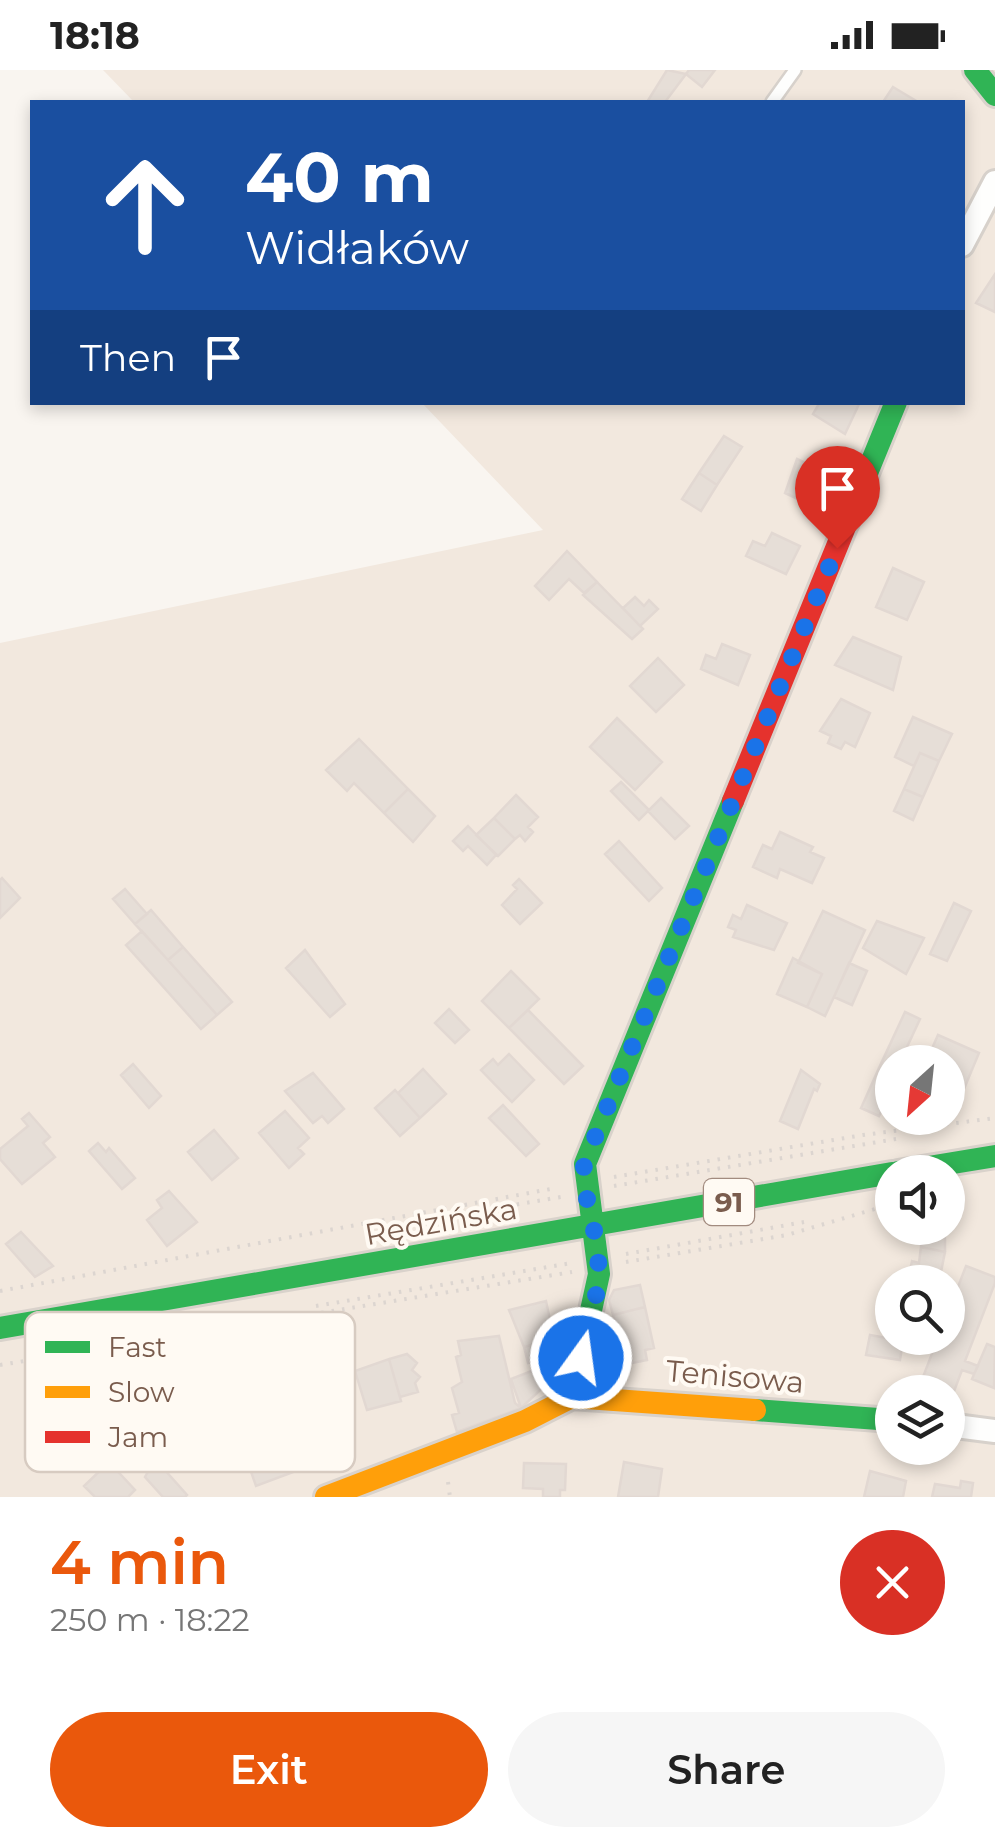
<!DOCTYPE html>
<html lang="en">
<head>
<meta charset="utf-8">
<style>
	:root { --surface:#fff; --page:#f6f6f6; --text:#222; --muted:#767676; --accent:#ea580c }
	body { margin:0; font-family:Montserrat,sans-serif; background:var(--page); color:var(--text); height:100vh; display:flex; flex-direction:column; font-size:38px; white-space:nowrap }
	* { box-sizing:border-box; margin:0 }
	p { font-size:32px; color:var(--muted) }
	.icon { flex:none; width:55px; height:55px; fill:none; stroke:currentColor; stroke-width:2; stroke-linecap:round; stroke-linejoin:round }
	.map { position:relative; height:1427px; overflow:hidden }
	.drawer { display:flex; flex-direction:column; background:var(--surface); flex:1 }
	.drawer>* { flex:none }
	.hud { position:absolute; left:30px; top:30px; width:935px; height:305px; border-radius:0px; box-shadow:0 5px 15px #0003; background:#1a4fa0; color:#fff; overflow:hidden }
	.needle { width:65px; rotate:207deg }
	.fabs { position:absolute; left:875px; top:975px; display:grid; gap:20px }
	.fabs a { display:grid; place-items:center; width:90px; height:90px; border-radius:50%; background:var(--surface); box-shadow:0 5px 15px #0003; font-size:50px }
	.pin { position:absolute; display:grid; place-items:center; width:85px; height:85px; color:#fff; margin:-102px -42px; border-radius:50% 50% 50% 0; rotate:-45deg; box-shadow:0 0 10px #0007 }
	.pin .icon { rotate:45deg }
	.me { position:absolute; width:110px; margin:-55px; rotate:14deg; stroke-linejoin:round; filter:drop-shadow(0 0 8px #0008) }
	.turn { display:flex; align-items:center; gap:35px; height:210px; padding:0 50px; font-size:45px }
	.turn .icon { width:130px; height:130px; stroke-width:2.5 }
	.turn b { display:block; font-size:70px; line-height:85px }
	.then { display:flex; align-items:center; height:95px; padding:0 50px; background:#0003; gap:20px; font-size:38px }
	.round { display:grid; place-items:center; flex:none; width:105px; height:105px; border-radius:52px; background:var(--page) }
	.summary { display:flex; align-items:center; justify-content:space-between; height:170px; padding:0 50px }
	h1 { font-size:60px; font-weight:600; line-height:75px; color:var(--accent) }
	.action { display:flex; gap:20px; margin-top:auto; padding:20px 50px }
	.action a { flex:1; height:115px; border-radius:60px; background:var(--accent); color:#fff; font-size:40px; font-weight:600; line-height:115px; text-align:center }
	.action a+a { background:var(--page); color:var(--text) }
	.status { display:flex; justify-content:space-between; align-items:center; height:70px; padding:0 50px; background:var(--surface); direction:ltr }
	.status svg { height:28px; fill:currentColor }
	.map>svg:first-child { display:block }
	.residential { fill:#f2e8de; fill-rule:evenodd }
	.building { fill:#e6ded7; stroke:#e2d8d2; stroke-width:2.5 }
	.lines { fill:none; stroke-linecap:round; stroke-linejoin:round }
	.lane-casing { stroke:#d7d1cb; stroke-width:16 }
	.street-casing { stroke:#d7d1cb; stroke-width:28 }
	.fast-casing { stroke:#d9d2cb; stroke-width:28 }
	.slow-casing { stroke:#d9d2cb; stroke-width:28 }
	.jam-casing { stroke:#d9d2cb; stroke-width:28 }
	.path { stroke:#dcd5d0; stroke-width:4; stroke-dasharray:2.5 8; stroke-linecap:butt }
	.lane { stroke:#fefefd; stroke-width:11 }
	.street { stroke:#fefefd; stroke-width:22 }
	.fast { stroke:#30b455; stroke-width:22 }
	.slow { stroke:#ff9f0a; stroke-width:22 }
	.jam { stroke:#e5322d; stroke-width:22 }
	.route { stroke:#1a73e8; stroke-width:18; stroke-dasharray:0 32.4 }
	.labels { text-anchor:middle; stroke-width:8; stroke-linejoin:round; paint-order:stroke }
	.shield { fill:#fffaf3; stroke:#a28b7f; stroke-width:2.5 }
	.shield-label { font-size:28px; font-weight:bold; fill:#7a5c4d }
	.street-label { font-size:30px; fill:#7a5c4d; stroke:#fffaf3 }
	.key { fill:#fffaf3; stroke:#d7cbc1; stroke-width:2.5 }
	.key-label { font-size:28px; fill:#7a5c4d }
</style>
</head>
<body>
<div class="status"><b>18:18</b><svg viewBox="0 0 49 12"><path d="M0 12V9h3v3zM5 12V6h3v6zM10 12V3h3v9zM15 12V0h3v12zM26 1h20v11H26zM47 4h2v5h-2z"/></svg></div>
<div class="map">
<svg width="995" height="1427" viewBox="0 0 995 1427">
	<rect width="100%" height="100%" fill="#f9f5f0"/>
	<path class="residential" d="M103,0H995V1427H0V573L543,460L422,333L962,332V32H134ZM892,992H948V1048H892ZM892,1102H948V1158H892ZM892,1212H948V1268H892ZM892,1322H948V1378H892Z"/>
	<path class="building" d="M667,0L686,4L665,32H647Z
		M689,0H715L702,17L686,4Z
		M893,17L918,32H883Z
		M995,204V242L976,233Z
		M820,332H860L845,364L813,344Z
		M724,366L742,377L717,415L699,403Z
		M797,389L828,404L813,436L785,423Z
		M699,403L717,415L701,441L682,429Z
		M772,463L800,476L786,504L746,486L753,471L765,476Z
		M567,481L597,512L584,523L569,509L549,530L535,516Z
		M893,498L924,512L907,550L876,537Z
		M597,512L643,559L632,569L583,525Z
		M635,527L644,536L649,530L658,539L640,556L623,538Z
		M853,567L901,587L893,620L835,595Z
		M722,574L750,585L738,615L701,599L706,585L716,589Z
		M658,588L684,615L656,642L630,616Z
		M841,629L870,643L855,677L845,672L841,679L828,673L831,666L820,661Z
		M913,647L952,664L939,691L920,683L914,696L895,687Z
		M617,648L662,692L635,720L590,677Z
		M359,669L408,719L384,743L354,713L347,721L326,700Z
		M920,683L939,691L923,727L904,719Z
		M621,712L649,740L639,750L611,721Z
		M408,719L435,746L413,772L384,743Z
		M904,719L923,727L913,750L894,741Z
		M516,725L538,747L528,757L533,762L525,771L520,765L515,769L494,748Z
		M661,728L689,756L675,769L648,741Z
		M494,748L515,769L498,786L476,765Z
		M468,756L496,785L487,795L468,776L463,781L453,771Z
		M780,762L813,777L810,782L824,788L812,813L780,799L777,808L753,797L763,775L772,779Z
		M619,771L662,818L649,831L605,784Z
		M2,808L20,828L0,848V810Z
		M519,809L542,833L520,854L502,835L517,819L513,815Z
		M125,819L147,844L135,854L113,829Z
		M954,833L971,841L947,891L930,884Z
		M747,835L787,853L774,880L733,867L736,860L728,857L733,845L741,849Z
		M151,840L183,877L168,890L135,854Z
		M823,841L865,860L825,946L807,937L822,904L798,893Z
		M877,851L924,868L906,904L863,878Z
		M142,861L217,945L201,959L126,875Z
		M183,877L232,932L217,945L168,890Z
		M305,880L345,934L330,947L286,898Z
		M793,888L822,904L807,937L777,924Z
		M849,893L867,901L852,935L834,927Z
		M511,901L539,929L509,958L482,931Z
		M449,939L469,960L455,973L435,953Z
		M528,940L583,996L564,1014L509,958Z
		M905,942L920,949L900,992H892V1004L879,998Z
		M938,965L979,983L959,1031L948,1033V992H926Z
		M509,984L534,1010L512,1032L481,1000L493,989L498,995Z
		M133,994L161,1026L149,1038L121,1005Z
		M879,998L892,1004V1044L882,1040L879,1046L861,1038Z
		M423,999L446,1024L420,1048L398,1023Z
		M801,1000L820,1014L817,1021L814,1019L798,1059L780,1051Z
		M313,1003L344,1039L328,1053L322,1046L313,1053L285,1021Z
		M395,1020L420,1048L400,1066L375,1038Z
		M503,1035L539,1074L526,1086L489,1048Z
		M285,1041L309,1068L298,1078L304,1084L289,1098L259,1063Z
		M29,1043L50,1067L43,1073L55,1087L22,1114L0,1089V1079L28,1056L22,1049Z
		M214,1060L238,1088L212,1110L188,1082Z
		M98,1073L106,1082L109,1078L135,1108L122,1119L89,1081Z
		M169,1121L197,1152L167,1176L147,1150L162,1138L157,1130Z
		M921,1158H945V1182L921,1177Z
		M21,1162L53,1196L35,1207L6,1174Z
		M921,1177L945,1182L939,1212H915L917,1202L910,1200L912,1191L919,1193Z
		M966,1196L995,1207V1213L965,1291L978,1296L974,1304L962,1300L950,1332L948,1322L918,1320L938,1268H948V1243Z
		M640,1215L645,1237L613,1245L609,1230L614,1220Z
		M546,1231L554,1269L524,1277L509,1240Z
		M645,1237L654,1278L645,1280L647,1290L627,1294L613,1245Z
		M570,1265L552,1309L521,1338L511,1309L542,1297L539,1290L528,1293L524,1277Z
		M870,1265L903,1271L900,1290L866,1285Z
		M499,1266L515,1333L521,1338L457,1362L452,1345L459,1343L452,1318L462,1312L456,1287L461,1285L458,1271Z
		M987,1274L995,1277L994,1318L972,1309Z
		M407,1284L417,1293L412,1300L420,1307L415,1313L418,1322L400,1327L389,1289Z
		M389,1289L401,1331L367,1340L355,1301Z
		M296,1375L304,1398L256,1416L248,1393Z
		M155,1389L187,1425L185,1427H163L145,1407Z
		M109,1392L135,1420L128,1427H95L84,1416Z
		M624,1392L662,1399L658,1427H618Z
		M524,1393L566,1394L565,1420H560V1427H543V1419L523,1418Z
		M870,1401L906,1411L903,1427H864Z
		M961,1411L973,1413L971,1427H932L935,1414L960,1418Z"/>
	<g class="lines">
		<defs>
			<path id="lane" d="M772,32L795,0"/>
			<path id="street" d="M962,175L995,112
				M948,1355L995,1361"/>
			<path id="fast" d="M975,0L995,25
				M847,452L896,332
				M898,1102L995,1086
				M0,1258L892,1103
				M572,1327L599,1204L585,1094L733,731
				M755,1340L892,1350"/>
			<path id="slow" d="M326,1427L525,1351L572,1327L755,1340"/>
			<path id="jam" d="M733,731L847,452"/>
		</defs>
		<use href="#lane" class="lane-casing"/>
		<use href="#street" class="street-casing"/>
		<use href="#fast" class="fast-casing"/>
		<use href="#slow" class="slow-casing"/>
		<use href="#jam" class="jam-casing"/>
		<path class="path" d="M614,1107L863,1065L995,1048
			M614,1116L896,1069
			M496,1138L561,1127
			M626,1184L804,1152
			M626,1192L787,1165L875,1139
			M0,1221L556,1118
			M316,1236L572,1193
			M0,1295L572,1202
			M448,1412L450,1427"/>
		<use href="#lane" class="lane"/>
		<use href="#street" class="street"/>
		<use href="#fast" class="fast"/>
		<use href="#slow" class="slow"/>
		<use href="#jam" class="jam"/>
	</g>
	<g class="lines">
		<path class="route" d="M581,1288C589,1255 601,1221 598,1187C596,1155 582,1126 584,1094L837,478"/>
	</g>
	<g class="labels">
		<rect class="shield" x="704" y="1109" width="50" height="46" rx="8"/>
		<g class="shield-label">
			<text x="729" y="1142">91</text>
		</g>
		<g class="street-label">
			<text transform="translate(441 1152) rotate(-10)" y="10">Rędzińska</text>
			<text transform="translate(735 1307) rotate(5)" y="10">Tenisowa</text>
		</g>
	</g>
	<rect x="25" y="1242" width="330" height="160" rx="15" class="key"/>
	<rect x="45" y="1271" width="45" height="12" fill="#30b455"/>
	<rect x="45" y="1316" width="45" height="12" fill="#ff9f0a"/>
	<rect x="45" y="1361" width="45" height="12" fill="#e5322d"/>
	<g class="key-label">
		<text x="108" y="1287">Fast</text>
		<text x="108" y="1332">Slow</text>
		<text x="108" y="1377">Jam</text>
	</g>
</svg>
<div class="fabs">
<a><svg class="needle" viewBox="-14 -14 28 28"><path d="M0-13l5 13h-10z" fill="#e53935"/><path d="M0 13l5-13h-10z" fill="#767676"/></svg></a>
<a><svg class="icon" aria-label="sound" viewBox="0 0 24 24"><path d="M4 9h4l5-4v14l-5-4H4zM17 9q2 3 0 6"/></svg></a>
<a><svg class="icon" aria-label="search" viewBox="0 0 24 24"><circle cx="10" cy="10" r="6"/><path d="M15 15l6 6"/></svg></a>
<a><svg class="icon" aria-label="layers" viewBox="0 0 24 24"><path d="M12 4l9 5-9 5-9-5zM3 14l9 5 9-5"/></svg></a>
</div>
<div class="pin" style="left:837px;top:478px;background:#d93025"><svg class="icon" aria-label="arrive" viewBox="0 0 24 24"><path d="M6 21V4h12l-3 4 3 4H6"/></svg></div>
<svg class="me" style="left:581px;top:1288px" viewBox="-20 -20 40 40"><circle r="17" fill="#1a73e8" stroke="#fff" stroke-width="3"/><path d="M0-11L8 9 0 5-8 9z" fill="#fff"/></svg>
<div class="hud">
<div class="turn"><svg class="icon" aria-label="ahead" viewBox="0 0 24 24"><path d="M12 20V5M6 11l6-6 6 6"/></svg><div><b>40 m</b>Widłaków</div></div>
<div class="then">Then<svg class="icon" aria-label="arrive" viewBox="0 0 24 24"><path d="M6 21V4h12l-3 4 3 4H6"/></svg></div>
</div>
</div>
<section class="drawer">
<div class="summary"><div><h1>4 min</h1><p>250 m · 18:22</p></div><a class="round" style="background:#d93025;color:#fff"><svg class="icon" aria-label="close" viewBox="0 0 24 24"><path d="M6 6l12 12M18 6L6 18"/></svg></a></div>
<div class="action"><a>Exit</a><a>Share</a></div>
</section>
</body>
</html>
